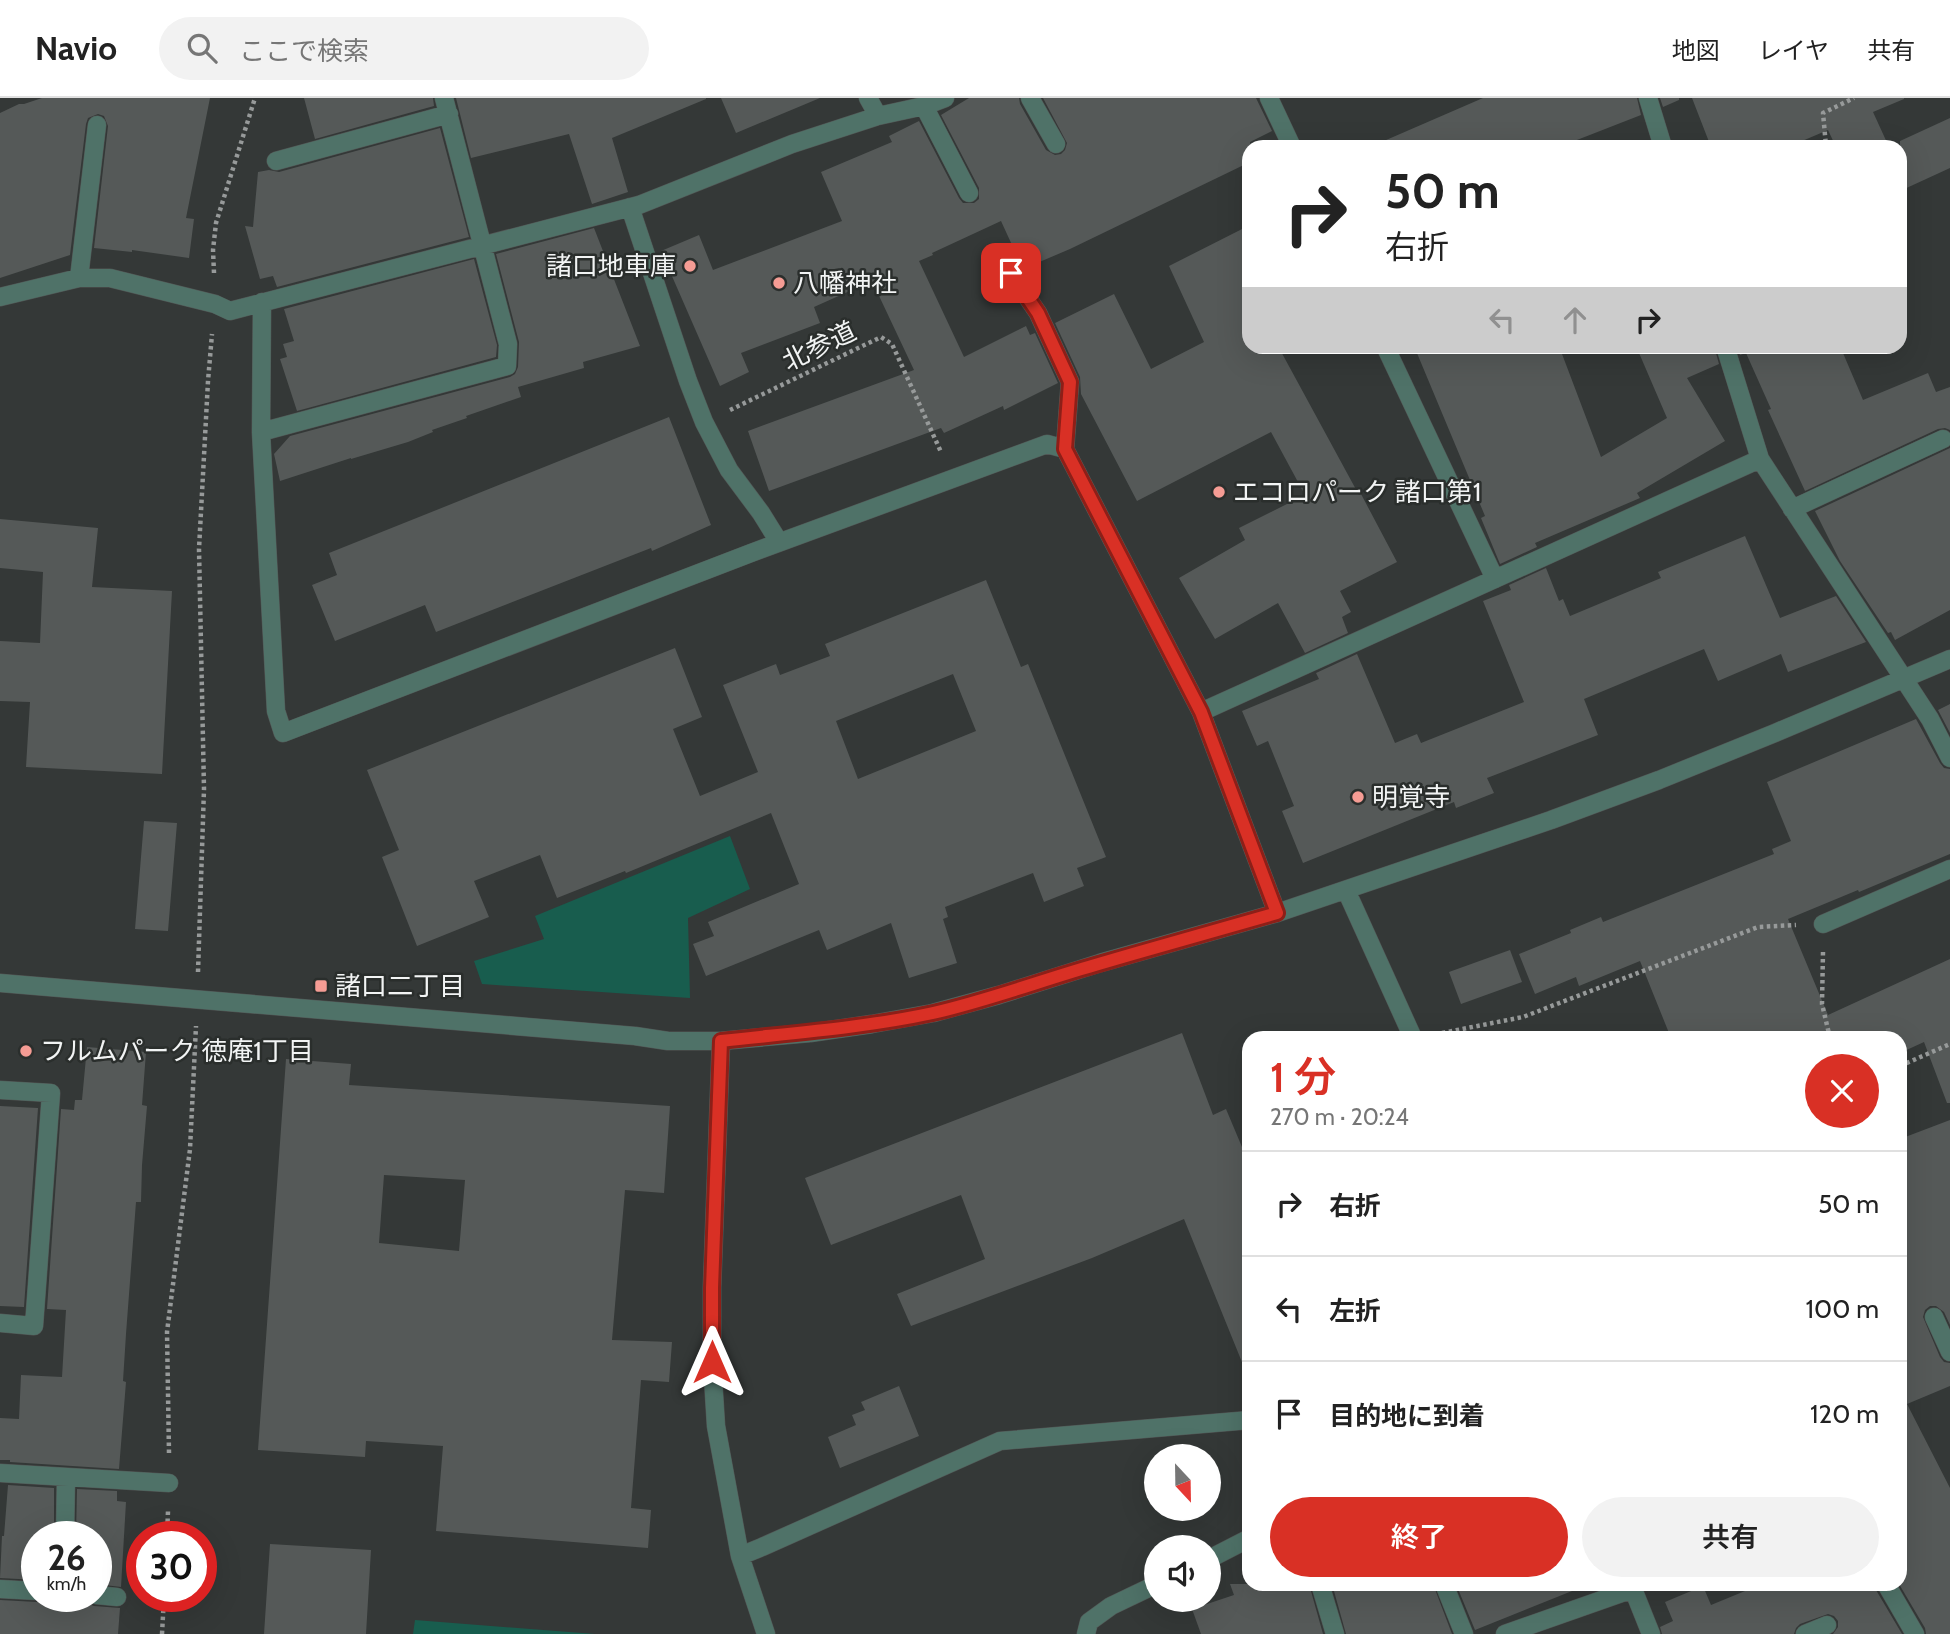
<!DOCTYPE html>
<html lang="ja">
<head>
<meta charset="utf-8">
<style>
	:root { --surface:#fff; --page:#f2f2f2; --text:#222; --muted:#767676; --line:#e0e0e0; --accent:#d93025 }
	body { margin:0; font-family:Cabin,"Noto Sans JP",sans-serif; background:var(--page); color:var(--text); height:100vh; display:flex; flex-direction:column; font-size:26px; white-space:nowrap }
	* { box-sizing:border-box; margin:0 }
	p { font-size:23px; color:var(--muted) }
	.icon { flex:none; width:38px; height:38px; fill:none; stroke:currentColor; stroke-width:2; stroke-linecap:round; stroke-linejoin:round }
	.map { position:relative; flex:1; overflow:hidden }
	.drawer { position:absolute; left:1242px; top:933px; width:665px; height:560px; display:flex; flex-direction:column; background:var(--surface); border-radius:21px; box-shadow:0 7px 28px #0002 }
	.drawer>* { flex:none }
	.hud { position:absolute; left:1242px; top:42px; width:665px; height:214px; border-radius:21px; box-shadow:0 7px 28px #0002; background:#fff; color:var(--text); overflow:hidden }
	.needle { width:46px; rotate:158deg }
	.tools { position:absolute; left:1144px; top:1346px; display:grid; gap:14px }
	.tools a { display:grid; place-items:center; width:77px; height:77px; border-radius:50%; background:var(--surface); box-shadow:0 7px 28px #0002; font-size:35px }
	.speed { position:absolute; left:21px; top:1423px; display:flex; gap:14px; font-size:35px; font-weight:700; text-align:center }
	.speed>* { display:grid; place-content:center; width:91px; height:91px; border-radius:50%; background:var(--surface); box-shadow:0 7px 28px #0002; line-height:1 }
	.speed small { font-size:18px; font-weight:400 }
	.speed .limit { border:10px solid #d22; background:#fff; color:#111 }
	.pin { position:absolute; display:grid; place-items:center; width:60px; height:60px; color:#fff; margin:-30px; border-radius:14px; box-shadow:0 4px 10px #0006 }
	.me { position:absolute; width:77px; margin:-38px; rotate:0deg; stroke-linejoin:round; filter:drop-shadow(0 0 5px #0008) }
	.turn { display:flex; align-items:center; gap:24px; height:147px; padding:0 28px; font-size:32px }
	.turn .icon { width:91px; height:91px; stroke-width:2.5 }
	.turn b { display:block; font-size:49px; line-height:60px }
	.lanes { display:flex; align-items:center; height:66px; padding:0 28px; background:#0003; justify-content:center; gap:35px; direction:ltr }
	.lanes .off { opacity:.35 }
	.round { display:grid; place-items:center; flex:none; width:74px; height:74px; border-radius:37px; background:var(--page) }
	.headline { display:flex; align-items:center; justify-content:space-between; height:119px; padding:0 28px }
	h1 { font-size:42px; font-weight:600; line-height:52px; color:var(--accent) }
	.cta { display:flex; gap:14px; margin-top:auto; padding:14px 28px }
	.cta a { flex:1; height:80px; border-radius:42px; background:var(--accent); color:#fff; font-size:28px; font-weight:600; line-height:80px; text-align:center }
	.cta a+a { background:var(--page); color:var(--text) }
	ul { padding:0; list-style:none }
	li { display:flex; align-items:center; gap:21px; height:105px; padding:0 28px; border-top:2px solid var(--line) }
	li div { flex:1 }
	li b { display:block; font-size:26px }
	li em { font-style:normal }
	header { display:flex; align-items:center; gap:42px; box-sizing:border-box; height:98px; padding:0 35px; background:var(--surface); border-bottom:2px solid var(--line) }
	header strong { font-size:33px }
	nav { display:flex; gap:38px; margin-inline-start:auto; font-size:24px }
	.search { width:490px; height:63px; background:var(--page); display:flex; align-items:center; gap:18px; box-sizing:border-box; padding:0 24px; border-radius:38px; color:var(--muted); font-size:26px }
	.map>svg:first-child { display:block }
	.green { fill:#185d4e }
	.building { fill:#555958; fill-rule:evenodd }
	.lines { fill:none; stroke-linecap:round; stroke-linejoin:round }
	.minor-casing { stroke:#525655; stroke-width:19 }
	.path { stroke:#979a9a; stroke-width:4.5; stroke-dasharray:3.5 3.5; stroke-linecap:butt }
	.minor { stroke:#4f7268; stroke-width:18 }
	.route-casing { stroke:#8d1f18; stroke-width:18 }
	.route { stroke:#d93025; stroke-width:12 }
	.poi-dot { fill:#f59c94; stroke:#2a2e2c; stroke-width:2.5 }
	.labels { text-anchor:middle; stroke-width:5; stroke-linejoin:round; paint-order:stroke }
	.poi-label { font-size:26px; fill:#f2f4f4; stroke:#2a2e2c; text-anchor:start }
	.street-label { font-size:26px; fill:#f2f4f4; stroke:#2a2e2c }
</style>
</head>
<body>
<header>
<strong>Navio</strong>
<div class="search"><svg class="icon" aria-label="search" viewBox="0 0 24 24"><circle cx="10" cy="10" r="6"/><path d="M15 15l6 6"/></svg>ここで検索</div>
<nav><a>地図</a><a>レイヤ</a><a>共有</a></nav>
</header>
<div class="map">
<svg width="1950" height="1536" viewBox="0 0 1950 1536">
	<rect width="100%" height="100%" fill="#343837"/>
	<path class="green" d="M730,738L750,791L688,820L690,900L482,886L474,863L544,841L535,818Z
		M415,1522L595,1536H413Z"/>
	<path class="building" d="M42,0H210L186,120L194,121L189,160L132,152V154L94,150L108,28L104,18L98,16L88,20L86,26L70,157L0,180V15L19,6H24Z
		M304,0H433L434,8L315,41Z
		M456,0H706V1L612,40L628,94L592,106L569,36L471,60Z
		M721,0H820L736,35Z
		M969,0H1019L1020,6L1046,52L1055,57L1061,56L1065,52L1067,45L1043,0H1256L1272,33L1250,44V64L1070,151L1023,171L1001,123L932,155L933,157L919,163L964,259L1026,228L1030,237L1035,235L1058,285L1004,312L1003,308L944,335L941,330L769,393L748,333L914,272L872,183L814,209L820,225L741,255L749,274L720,288L661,153L699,137L713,172L842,123L821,74L892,44L889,38L919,23L959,100L963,105H974L979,101V90L941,17Z
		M1483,0H1637L1641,17L1559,49H1370Z
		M1660,0H1679V2L1663,9Z
		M1692,0H1904V1L1873,14L1889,49H1836L1828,32L1788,49H1711Z
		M1950,20V70L1900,93V43Z
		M440,30L469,139L277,189L273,178L260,181L245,128L253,129L258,74L269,72L279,74Z
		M1250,127V248H1278L1359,397L1361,396L1397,464L1340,493L1351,514L1342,519L1348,535L1305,555L1278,505L1215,541L1179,480L1245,442L1239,430L1305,397L1271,334L1137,403L1081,296L1080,279L1055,225L1114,196L1151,271L1204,244L1169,168Z
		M594,130L640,248L583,264L584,270L518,289L521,299L466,318L467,320L432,332L433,334L408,344L351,361V360L280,383L274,356L290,338L510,279L515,276L518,269L519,244L496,156Z
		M474,161L497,247L496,259L297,313L280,261L287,259L283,246L294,243L284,211Z
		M1414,248H1559L1601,359L1667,320L1636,248H1714L1719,266L1687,280L1725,343L1637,395L1640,400L1535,445L1537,449L1500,466L1481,420L1485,418Z
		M1737,248H1840L1863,302L1928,275L1936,294L1950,289V332L1945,330L1938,331L1805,393L1768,312L1771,311L1746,255L1740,257Z
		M669,319L711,427L652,453L651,450L436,534L425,507L335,543L312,487L337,477L329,455Z
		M1950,350V512L1895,542L1891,534L1888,535L1840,463L1815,413Z
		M0,421L98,430L92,489L172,493L162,676L26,669L30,604L0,603V543L40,545L43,474L0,470Z
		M1745,438L1780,520L1836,498L1866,544L1788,574L1781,556L1718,583L1704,551L1584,601L1598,637L1487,680L1494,695L1456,710L1454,704L1303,765L1282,713L1294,708L1268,643L1257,648L1242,613L1319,581L1316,575L1357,556L1395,645L1417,636L1421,645L1524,604L1483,503L1511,492L1509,487L1546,470L1559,503L1563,501L1570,518L1661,480L1658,474Z
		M986,482L1021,569L1028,566L1106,759L1077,770L1084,788L1044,804L1033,775L945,809L948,819L943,821L957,865L909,880L891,825L827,852L819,832L706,878L693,846L714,838L708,824L799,786L771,715L626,775L625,773L557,800L540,757L474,783L489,819L417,848L382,759L399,752L367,672L675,550L702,619L673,631L700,698L758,674L723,587L776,566L780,577L830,558L825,546ZM953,576L976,633L858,681L836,623Z
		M1950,606V635L1938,612Z
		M1916,621L1940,665L1944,670L1950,671V756L1859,794L1858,792L1788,821L1828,917L1950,861V1005H1947L1924,944L1900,955V940H1671L1640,863L1579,888L1576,879L1535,896L1519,856L1571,835L1570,832L1601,819L1603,824L1774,756L1772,751L1791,743L1767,684Z
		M144,723L177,725L168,833L135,831Z
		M1510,852L1522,884L1461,906L1449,874Z
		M1182,935L1213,1017L1226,1011L1250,1068V1279H1248L1184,1121L1092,1160L911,1228L897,1196L985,1161L961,1097L831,1147L805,1080Z
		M87,949L146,954L142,1007L147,1008L142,1067L141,1104H136L126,1236L123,1283L126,1284L119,1371L10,1364V1362H0V1320L19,1321L21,1277L62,1279L66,1212L47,1211L61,1011L74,1012L75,1002H82Z
		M286,961L351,966L349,987L670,1008L664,1095L625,1092L612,1242L672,1244L669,1284L641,1282L631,1410L651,1412L648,1450L436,1433L443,1348L366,1343L365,1359L258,1352ZM384,1077L465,1082L459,1153L379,1145Z
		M0,1008L38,1010L24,1209L0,1208Z
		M1950,1022V1227L1944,1214L1936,1208H1930L1925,1212L1923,1219L1940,1259L1944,1264L1950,1265V1288L1907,1306L1950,1390V1536H1926L1925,1530L1899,1486H1900V1041Z
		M899,1288L919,1338L840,1370L828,1339L856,1327L852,1317L865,1312L861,1304Z
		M8,1387L54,1390V1438H37V1482L0,1480L2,1438H4Z
		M77,1391L117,1393V1403L126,1404L121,1489L96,1486V1438H76Z
		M270,1446L371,1452L366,1536H264Z
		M1230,1486H1309L1323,1536H1201L1192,1511L1234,1497Z
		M1332,1486H1433L1452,1536H1346Z
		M1456,1486H1586L1587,1487L1475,1532Z
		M1762,1486H1875L1876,1492L1902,1536H1833L1838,1529V1523L1834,1518L1828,1516L1800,1526L1796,1530L1794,1536H1662L1660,1529L1673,1523L1665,1504L1703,1488L1711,1507Z
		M47,1498H85L89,1506L94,1508L120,1510L118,1536H0V1502L37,1504L43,1503Z"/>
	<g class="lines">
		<defs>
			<path id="minor" d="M868,0L878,18
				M1030,0L1056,46
				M1269,0L1292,49
				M1648,0L1663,49
				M924,8L969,95
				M276,63L449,16
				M630,109L688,283L704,324L729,372L761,415L779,444
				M997,155L1038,215L1070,284L1065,351
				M79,180L97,27
				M0,199L79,180H110L215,206L230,213L639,107L792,46L878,18L924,8L945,0
				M262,204L261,334L276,613L283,635L751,455L1047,346L1065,351L1201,614L1277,815
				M1385,248L1495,481
				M1725,248L1760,361L1930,621L1950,660
				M261,334L507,268L508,246L444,0
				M1792,411L1943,341
				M1201,614L1760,361
				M1346,792L1413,940
				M1823,826L1950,771
				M0,885L635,938L668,943H721L810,935L872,926L933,915L999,897L1100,865L1277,815L1551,722L1659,682L1775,635L1950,561
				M721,943L712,1190V1264L716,1328L740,1458L766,1536
				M0,992L51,995L34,1228L0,1225
				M1934,1219L1950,1254
				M0,1375L169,1385
				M65,1438L66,1379
				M740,1458L762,1449L1000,1343L1250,1322
				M1209,1461L1250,1440
				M1320,1486L1335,1536
				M1444,1486L1464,1536
				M1886,1486L1915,1536
				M0,1491L37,1493
				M96,1497L117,1499
				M1086,1536L1089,1524L1111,1508L1157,1486
				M1505,1536L1633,1491L1651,1536
				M1805,1536L1827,1527"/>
		</defs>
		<use href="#minor" class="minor-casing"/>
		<path class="path" d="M1823,49L1826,48L1823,15L1854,0
			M214,175L213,152L216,125L255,0
			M730,312L881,239L892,246L941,354
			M1823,854L1822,906L1830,940
			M198,874L204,691L199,451L208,283L212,236
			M1442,935L1523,919L1758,829L1796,827
			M1900,968L1950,946
			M169,1355L167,1234L190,1051L196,928
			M167,1438L168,1413
			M146,1500L164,1501
			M162,1536L164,1499"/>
		<use href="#minor" class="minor"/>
	</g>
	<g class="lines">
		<defs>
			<path id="route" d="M712,1264V1190L721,943C792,935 863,930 933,915C990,902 1045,881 1102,865C1160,848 1218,832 1277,815L1201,614L1065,351L1070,284L1038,215L1011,175"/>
		</defs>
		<use href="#route" class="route-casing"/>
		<use href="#route" class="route"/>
	</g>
	<g class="poi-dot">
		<circle cx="690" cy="168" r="7"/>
		<circle cx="779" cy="185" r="7"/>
		<circle cx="1219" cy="394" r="7"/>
		<circle cx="1358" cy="699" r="7"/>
		<rect x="314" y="881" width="14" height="14" rx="3.5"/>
		<circle cx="26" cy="953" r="7"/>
	</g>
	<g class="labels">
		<g class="poi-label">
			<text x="676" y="177" text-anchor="end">諸口地車庫</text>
			<text x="793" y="194">八幡神社</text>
			<text x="1233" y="403">エコロパーク 諸口第1</text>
			<text x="1372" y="708">明覚寺</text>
			<text x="335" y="897">諸口二丁目</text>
			<text x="40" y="962">フルムパーク 徳庵1丁目</text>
		</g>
		<g class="street-label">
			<text transform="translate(819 248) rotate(-26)" y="9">北参道</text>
		</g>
	</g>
</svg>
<div class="tools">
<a><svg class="needle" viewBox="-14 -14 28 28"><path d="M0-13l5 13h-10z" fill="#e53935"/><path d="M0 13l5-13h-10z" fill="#767676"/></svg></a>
<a><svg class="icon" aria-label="sound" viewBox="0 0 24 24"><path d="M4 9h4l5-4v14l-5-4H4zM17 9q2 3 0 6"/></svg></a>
</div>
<div class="speed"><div>26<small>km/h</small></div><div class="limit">30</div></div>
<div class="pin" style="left:1011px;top:175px;background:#d93025"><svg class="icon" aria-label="arrive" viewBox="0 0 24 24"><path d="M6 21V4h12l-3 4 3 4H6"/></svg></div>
<svg class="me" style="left:712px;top:1264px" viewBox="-20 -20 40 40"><path d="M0-17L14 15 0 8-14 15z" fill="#d93025" stroke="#fff" stroke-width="4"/></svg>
<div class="hud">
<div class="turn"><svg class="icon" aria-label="right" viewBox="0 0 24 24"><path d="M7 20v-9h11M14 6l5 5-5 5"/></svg><div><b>50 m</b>右折</div></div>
<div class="lanes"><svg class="icon off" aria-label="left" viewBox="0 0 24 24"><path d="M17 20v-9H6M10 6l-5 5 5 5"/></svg><svg class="icon off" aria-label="ahead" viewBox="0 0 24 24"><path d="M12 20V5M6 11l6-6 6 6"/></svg><svg class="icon" aria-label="right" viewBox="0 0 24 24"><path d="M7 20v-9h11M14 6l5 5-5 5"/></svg></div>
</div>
<section class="drawer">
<div class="headline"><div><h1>1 分</h1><p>270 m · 20:24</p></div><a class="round" style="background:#d93025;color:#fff"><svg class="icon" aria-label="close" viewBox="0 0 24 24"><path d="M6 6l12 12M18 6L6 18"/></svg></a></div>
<ul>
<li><svg class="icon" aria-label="right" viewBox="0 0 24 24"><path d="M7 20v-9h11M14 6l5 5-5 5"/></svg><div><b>右折</b></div><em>50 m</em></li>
<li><svg class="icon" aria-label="left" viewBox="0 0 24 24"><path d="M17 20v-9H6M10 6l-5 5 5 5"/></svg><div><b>左折</b></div><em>100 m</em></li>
<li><svg class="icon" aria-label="arrive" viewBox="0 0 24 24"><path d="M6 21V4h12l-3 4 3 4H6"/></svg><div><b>目的地に到着</b></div><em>120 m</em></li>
</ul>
<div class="cta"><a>終了</a><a>共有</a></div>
</section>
</div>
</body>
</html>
